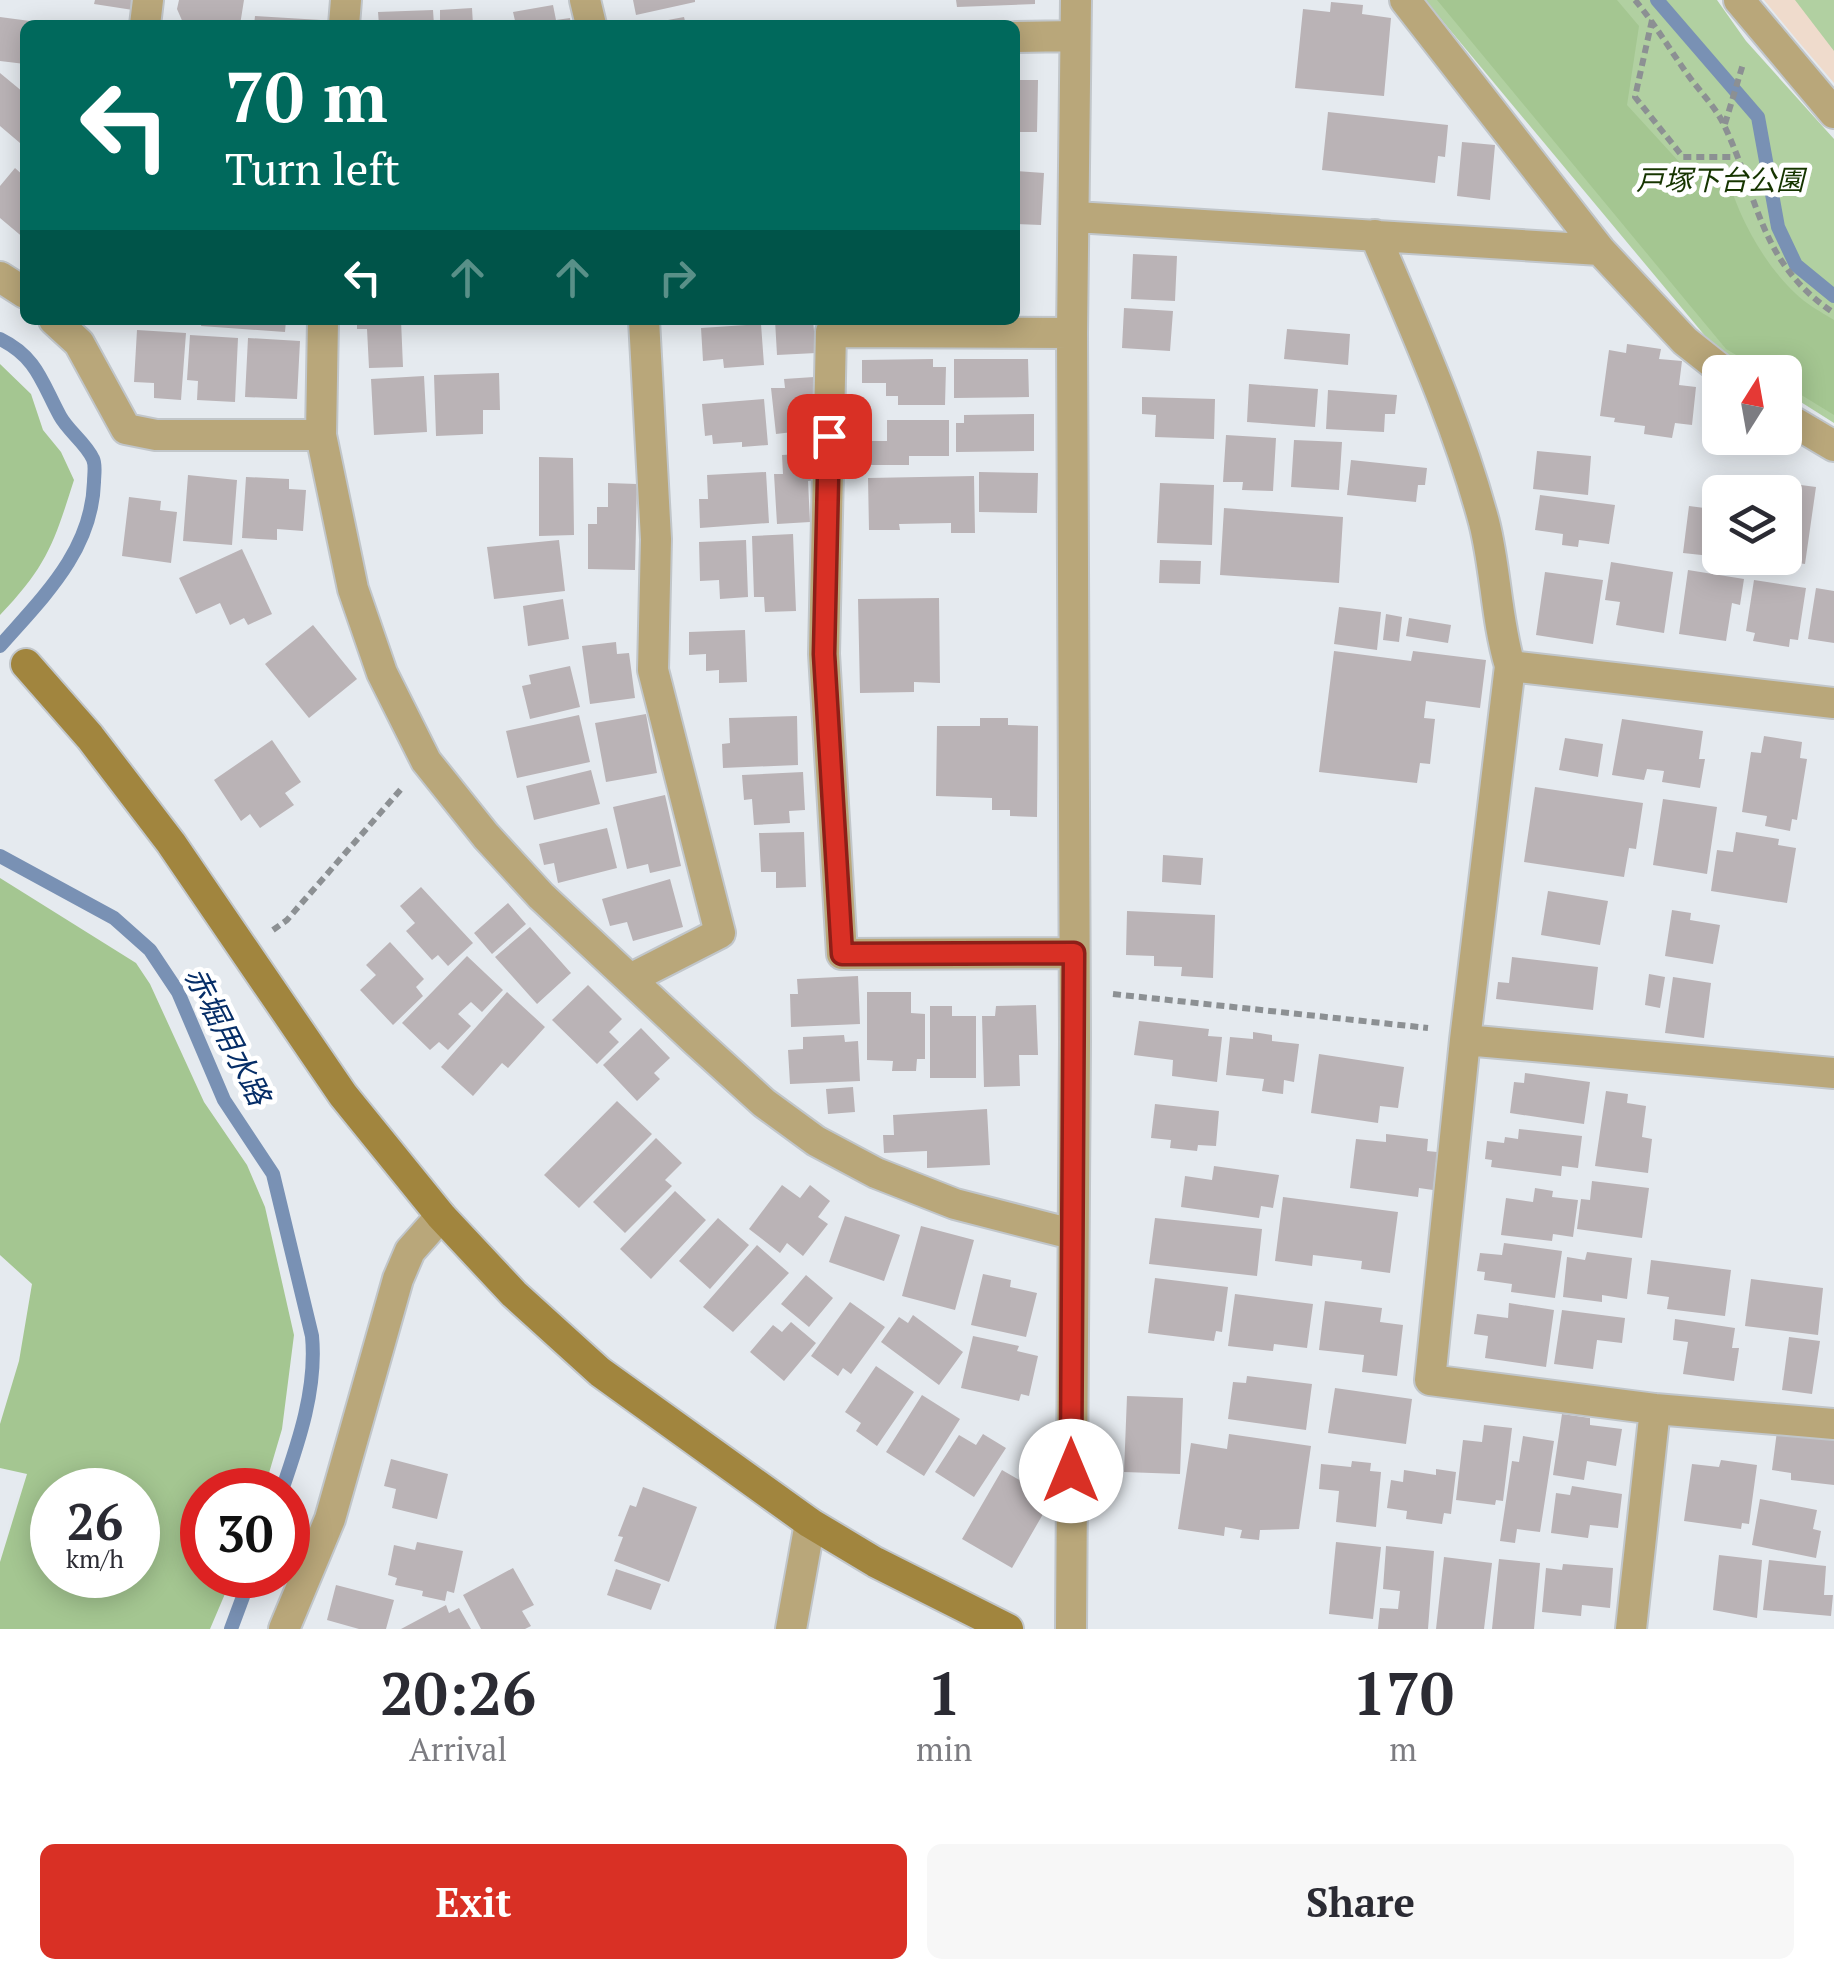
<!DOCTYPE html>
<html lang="en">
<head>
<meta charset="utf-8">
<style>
	:root { --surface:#fff; --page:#f7f7f7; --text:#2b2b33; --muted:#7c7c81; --accent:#d93025 }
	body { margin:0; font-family:"PT Serif","Noto Sans JP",serif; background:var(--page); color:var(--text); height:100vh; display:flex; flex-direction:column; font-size:38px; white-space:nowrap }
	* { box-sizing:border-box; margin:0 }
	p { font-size:32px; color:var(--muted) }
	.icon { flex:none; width:55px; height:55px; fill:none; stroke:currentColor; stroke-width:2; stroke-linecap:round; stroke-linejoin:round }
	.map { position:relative; height:1629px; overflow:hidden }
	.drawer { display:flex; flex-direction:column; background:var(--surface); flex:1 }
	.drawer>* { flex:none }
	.hud { position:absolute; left:20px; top:20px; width:1000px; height:305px; border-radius:15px; box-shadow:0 5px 25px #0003; background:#00695c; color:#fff; overflow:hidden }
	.needle { width:65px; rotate:11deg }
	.fabs { position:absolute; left:1702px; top:355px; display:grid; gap:20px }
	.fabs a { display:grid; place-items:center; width:100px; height:100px; border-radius:15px; background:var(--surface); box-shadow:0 5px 25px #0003; font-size:50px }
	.speed { position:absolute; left:30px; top:1468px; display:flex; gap:20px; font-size:50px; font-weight:700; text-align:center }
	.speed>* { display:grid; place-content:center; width:130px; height:130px; border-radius:50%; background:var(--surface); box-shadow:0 5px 25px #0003; line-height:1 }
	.speed small { font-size:25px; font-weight:400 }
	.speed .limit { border:15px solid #d22; background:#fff; color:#111 }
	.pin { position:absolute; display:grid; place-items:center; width:85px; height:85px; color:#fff; margin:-42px; border-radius:20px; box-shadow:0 5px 15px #0006 }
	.me { position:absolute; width:110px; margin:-55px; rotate:0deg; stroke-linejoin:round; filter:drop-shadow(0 0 8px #0008) }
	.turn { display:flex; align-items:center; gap:35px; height:210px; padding:0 40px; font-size:45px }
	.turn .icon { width:130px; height:130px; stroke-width:2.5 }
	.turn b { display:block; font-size:70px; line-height:85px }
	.lanes { display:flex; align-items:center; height:95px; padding:0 40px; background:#0003; justify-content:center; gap:50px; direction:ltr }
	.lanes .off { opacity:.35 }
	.eta { display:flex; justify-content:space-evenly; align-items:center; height:170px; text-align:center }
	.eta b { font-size:60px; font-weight:700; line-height:70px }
	.primary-button { display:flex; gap:20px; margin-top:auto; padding:20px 40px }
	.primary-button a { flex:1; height:115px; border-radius:15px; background:var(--accent); color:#fff; font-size:40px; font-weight:700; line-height:115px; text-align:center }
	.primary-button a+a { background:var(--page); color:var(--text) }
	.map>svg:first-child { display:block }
	.education { fill:#efdbcc }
	.green { fill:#b1d0a1 }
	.forest { fill:#a4c691; fill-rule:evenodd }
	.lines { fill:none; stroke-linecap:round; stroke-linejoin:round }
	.stream { stroke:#7991b4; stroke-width:14 }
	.building { fill:#bab3b6 }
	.street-casing { stroke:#c1c6ca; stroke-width:34 }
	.secondary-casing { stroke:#c1c6ca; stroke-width:34 }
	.path { stroke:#8c9093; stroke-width:6; stroke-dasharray:8 5; stroke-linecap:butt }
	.street { stroke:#b9a77a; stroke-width:30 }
	.secondary { stroke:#a1853e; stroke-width:30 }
	.route-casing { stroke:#8d1f18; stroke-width:25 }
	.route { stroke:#d93025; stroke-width:18 }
	.labels { text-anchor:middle; stroke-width:10; stroke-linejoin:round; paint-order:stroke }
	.park-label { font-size:28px; font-style:italic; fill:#163500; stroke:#fff }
	.water-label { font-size:30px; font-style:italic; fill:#052d67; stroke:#fff }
</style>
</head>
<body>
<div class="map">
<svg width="1834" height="1629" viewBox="0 0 1834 1629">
	<rect width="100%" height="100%" fill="#e5eaef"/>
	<path class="education" d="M1764,0H1834V83L1797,40Z"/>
	<path class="green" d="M1425,0H1717L1746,41L1834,139V423L1785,392V372H1755L1711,343Z
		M1795,0H1834V51Z"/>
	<path class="forest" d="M1437,0H1617L1639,26L1627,105L1682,165L1724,163C1734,209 1761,261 1795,293C1806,304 1821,312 1834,320V415L1785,385V372H1765L1726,349Z
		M0,364L31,394L43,430L61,452L74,480C54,543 47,566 0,615Z
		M0,878L136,963L150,984L204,1102L247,1165L265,1207L294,1335L282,1429L264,1490H202V1575H233L210,1629H0V1562L27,1474L0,1468V1424L19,1361L32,1284L0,1255ZM52,1490H138V1575H52Z"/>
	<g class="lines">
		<path class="stream" d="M1657,0L1758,117L1778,227L1796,265L1834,296
			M0,339C37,357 42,383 60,416C68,431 86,443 93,459C96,465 94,475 94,482C92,551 43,597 0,646
			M0,856L114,918L150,950L178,992L224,1100L273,1174L312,1336C317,1388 299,1441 282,1490
			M231,1629L251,1575"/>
	</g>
	<path class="building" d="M95,0H135L133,10L94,4Z
		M179,0H244L240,25H184L177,9Z
		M633,0H695V2L636,15Z
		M956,0H1035V4L957,7Z
		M1331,2L1363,5L1362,14L1391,18L1384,96L1295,88L1303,9L1330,12Z
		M553,5L556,20L570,18L571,25H516L513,12Z
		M472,8L473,25H440V10Z
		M433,10L434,25H379L378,12Z
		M255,16L321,20V25H254Z
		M0,17L45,23L25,25V64L0,61Z
		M684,17L686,25H652V23Z
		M0,73L23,92L25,89V138L20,143L0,126Z
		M1015,80H1038L1037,132H1015Z
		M1328,112L1448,125L1445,157L1438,156L1435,183L1322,170Z
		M1462,142L1495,145L1490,200L1457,196Z
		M15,168L25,177V239L0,218V186Z
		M1015,171L1044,173L1041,225L1015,224Z
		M1133,254L1177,256L1175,301L1131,299Z
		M1124,308L1173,311L1170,351L1122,348Z
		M202,320H286L285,332L201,326Z
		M357,320H401L403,367L369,368L367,329H357Z
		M775,320H813L816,353L777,355Z
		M761,324L764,365L724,368L723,359L703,361L701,328Z
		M1287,329L1350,334L1348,365L1284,359Z
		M137,330L186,333L181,400L154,398V383L134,382Z
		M190,335L238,338L235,402L197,400L198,381L187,380Z
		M248,338L300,341L297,399L245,397Z
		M1627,344L1661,349L1659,359L1682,361L1679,385L1696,387L1692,425L1675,423L1672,438L1644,434L1645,426L1614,422L1615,418L1600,416L1609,350L1626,353Z
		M933,359V367H946L945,405H898V396H886V383H862V360Z
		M954,359H1028L1029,397L954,398Z
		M499,373L500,410H483V434L436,436L434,375Z
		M424,376L427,432L374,435L371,379Z
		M814,377L818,429L776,434L771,388H785L784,379Z
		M1249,384L1318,389L1315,427L1247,422Z
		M1328,390L1397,395L1395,414H1385L1384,432L1326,429Z
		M1142,397L1215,399L1214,439L1155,437L1156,415L1142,414Z
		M764,399L768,445L742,447V442L713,444L712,435L705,436L702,404Z
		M1034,414V451L956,452V423H964V415Z
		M887,420H949V456H909V465H864V441H887Z
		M1226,435L1276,438L1273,491L1242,490L1243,482H1223Z
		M1294,440L1342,442L1339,490L1291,487Z
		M1537,451L1591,456L1588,495L1533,489Z
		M817,453L818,480L808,481L810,522L777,524L774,474H783L782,455Z
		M539,457L573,458L574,535L539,536Z
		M1351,460L1427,468L1425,485H1418L1416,502L1347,495Z
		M766,472L769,523L700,528L699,499H708L707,475Z
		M979,472L1038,473L1037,513L979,512Z
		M188,475L237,480L232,545L183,541Z
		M974,476L975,533H951V523L899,524L900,530H869L868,478Z
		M246,477L289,479V489L306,490L303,531L277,529V540L242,538Z
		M1771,481L1816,487L1805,564L1777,560L1785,558V492H1769Z
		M608,483L637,484L635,570L588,569V524H597V507H608Z
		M1160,483L1214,485L1212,545L1157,543Z
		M1540,495L1615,505L1609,544L1579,540L1578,547L1562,545L1563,534L1535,530Z
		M129,497L161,501L160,510L177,512L171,563L122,556Z
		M1689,506L1720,510V557L1683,553Z
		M1224,508L1343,517L1339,583L1220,575Z
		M793,534L796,611L765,612L764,597H754L752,536Z
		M559,540L565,591L494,599L487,547Z
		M746,540L748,597L720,599L719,580L700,581L699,542Z
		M242,549L272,614L248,625L244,618L230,625L220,603L196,614L179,578Z
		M1160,560L1201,561L1200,584L1159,583Z
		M1611,562L1673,572L1664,633L1616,625L1620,602L1605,600Z
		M1688,570L1744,579L1740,605L1732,603L1726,641L1679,634Z
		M1545,572L1603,580L1593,644L1536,635Z
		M1754,580L1806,588L1798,640L1790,639L1789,647L1753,641L1755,633L1746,631Z
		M1816,588L1834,591V643L1808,639Z
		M939,598L940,683L914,682V692L860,693L858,599Z
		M563,599L569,639L528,646L523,606Z
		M1339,607L1381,612L1377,650L1334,644Z
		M1386,614L1402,617L1399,642L1383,640Z
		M1409,618L1451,625L1448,643L1406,636Z
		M313,625L357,679L309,718L265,664Z
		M745,630L747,682L719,683V670L706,671V654L689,655V632Z
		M616,642L617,654L629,653L635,698L590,704L582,646Z
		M1334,651L1411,661L1413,651L1486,660L1480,708L1426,701L1424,718L1435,719L1430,764L1420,763L1417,783L1319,772Z
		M570,666L580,707L530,719L522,686L531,684L529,675Z
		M646,714L657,773L606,782L595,723Z
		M579,715L590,762L517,778L506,731Z
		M797,716L798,765L723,768L722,744L730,743L729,718Z
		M980,718H1008V725L1038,726L1037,817L1010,816V810H992V798L936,796L937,726H980Z
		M1622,719L1703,731L1699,759H1705L1700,788L1662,782L1664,771L1647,769L1644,780L1612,775Z
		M1764,736L1802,742L1800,758L1807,759L1797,820L1792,819L1790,831L1765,826L1767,816L1742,812L1751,752L1761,753Z
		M1565,738L1603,744L1598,777L1559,770Z
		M272,740L301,782L285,793L294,805L260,828L250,814L241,821L214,780Z
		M591,770L600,804L534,820L526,786Z
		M803,772L805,810L789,811L790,823L754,825L752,799L744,800L742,775Z
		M1535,787L1643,803L1636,849L1629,848L1624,877L1524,862Z
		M665,795L681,866L650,873L648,864L627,869L613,807Z
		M1663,799L1717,807L1707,874L1653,865Z
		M607,828L617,868L558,883L554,863L544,865L539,844Z
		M804,832L806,887L776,888V872H761L759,833Z
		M1736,832L1779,839L1778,845L1796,848L1787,903L1711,891L1717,850L1733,852Z
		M1163,855L1203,858L1201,885L1162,882Z
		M670,879L683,927L633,941L627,922L610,926L602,899Z
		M421,887L473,943L448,966L438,955L432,960L406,931L415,923L400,906Z
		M1548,891L1608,901L1600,945L1541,935Z
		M508,903L526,924L492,954L474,933Z
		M1672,910L1691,913L1690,920L1720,925L1713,964L1665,956Z
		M1127,911L1215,915L1213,978L1181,976L1182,967L1154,966V956L1126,955Z
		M530,927L571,973L537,1004L495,957Z
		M390,942L424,979L416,987L423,996L393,1025L360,990L376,975L366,965Z
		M467,956L503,990L482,1012L471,1002L458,1014L471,1026L448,1050L439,1042L430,1050L402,1023Z
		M1512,957L1598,967L1593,1010L1496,999L1498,982L1509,983Z
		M1649,974L1665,977L1660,1008L1645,1005Z
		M858,976L860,1024L791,1027L790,994H798L797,979Z
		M1673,977L1711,983L1704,1038L1665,1033Z
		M588,985L622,1019L609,1032L619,1042L597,1064L552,1020Z
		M507,992L545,1027L508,1068L502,1063L473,1096L441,1067Z
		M867,992H911V1013L925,1014V1059H917L916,1071H892L893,1061L867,1060Z
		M1036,1005L1038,1055H1019L1020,1086L984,1087L982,1016H995L996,1006Z
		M930,1006H952V1016H976V1078H930Z
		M1139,1021L1209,1029L1208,1036L1222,1037L1217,1082L1172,1076L1173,1060L1134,1055Z
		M641,1028L670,1058L654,1073L660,1079L637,1101L603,1065Z
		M1253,1032L1272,1035V1041L1299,1044L1294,1082L1284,1080L1283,1094L1262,1091L1264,1079L1226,1075L1230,1037L1253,1039Z
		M844,1035L845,1042L858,1041L860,1081L790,1084L788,1050L803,1049V1037Z
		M1319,1054L1404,1067L1398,1108L1380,1106L1378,1123L1311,1113Z
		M1525,1073L1590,1082L1584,1124L1510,1113L1514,1082L1524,1083Z
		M853,1087L855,1112L828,1114L826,1089Z
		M1606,1091L1628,1094L1627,1103L1646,1106L1642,1137L1652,1139L1648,1173L1595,1166Z
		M617,1101L652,1134L579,1208L544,1175Z
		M1155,1104L1219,1111L1216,1146L1198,1145L1197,1151L1170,1148L1171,1140L1151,1138Z
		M987,1109L990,1165L927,1168V1151L884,1153L883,1135H894L893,1115Z
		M1519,1129L1582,1136L1578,1168L1562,1166L1561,1176L1491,1167L1492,1160L1485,1159L1487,1141L1504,1143L1505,1137L1518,1139Z
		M1386,1134L1428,1139L1427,1151L1437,1152L1433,1190L1419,1188L1418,1197L1350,1188L1356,1139L1386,1142Z
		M656,1138L682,1163L665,1180L672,1186L625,1233L593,1202Z
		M1214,1166L1279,1175L1273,1208L1261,1206L1259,1218L1181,1207L1185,1176L1212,1180Z
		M1592,1181L1649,1188L1642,1238L1577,1229L1581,1199L1590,1200Z
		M782,1185L800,1198L810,1185L830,1201L818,1217L828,1224L803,1256L787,1243L780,1253L749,1229Z
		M1535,1188L1553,1191L1552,1197L1578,1200L1573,1237L1553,1234L1552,1241L1501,1235L1506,1198L1533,1202Z
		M675,1191L706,1220L651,1279L620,1249Z
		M1283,1197L1398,1212L1390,1273L1361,1269L1362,1261L1313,1255L1312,1266L1275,1261Z
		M845,1216L900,1235L884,1281L829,1262Z
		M718,1218L749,1245L710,1289L679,1261Z
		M1155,1218L1262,1229L1257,1276L1149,1264Z
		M921,1226L974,1240L955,1310L902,1296Z
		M1504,1243L1562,1251L1555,1298L1511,1292L1512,1284L1484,1280L1485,1272L1477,1271L1480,1253L1502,1255Z
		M757,1245L789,1273L733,1332L703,1307Z
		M1587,1252L1632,1258L1627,1299L1602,1295V1302L1563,1297L1567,1257L1585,1260Z
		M1651,1260L1731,1270L1725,1316L1667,1309L1669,1297L1647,1294Z
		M983,1274L1011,1280L1010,1287L1037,1293L1026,1337L971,1325Z
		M806,1275L833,1298L809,1327L781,1304Z
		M1155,1278L1228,1287L1222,1332L1216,1331L1214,1341L1148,1333Z
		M1751,1279L1823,1288L1818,1335L1745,1326Z
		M1235,1294L1313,1304L1307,1348L1274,1344L1273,1351L1228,1346Z
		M1325,1301L1382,1308L1380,1322L1403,1325L1397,1376L1362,1372L1364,1355L1319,1350Z
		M850,1302L885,1327L851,1374L843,1368L838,1376L811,1356Z
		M1509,1303L1554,1310L1546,1367L1485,1358L1488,1336L1474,1334L1477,1314L1508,1318Z
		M1562,1310L1625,1318L1622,1343L1597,1340L1593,1369L1554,1364Z
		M913,1315L963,1352L939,1385L881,1342L899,1317L908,1323Z
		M1675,1319L1735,1328L1732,1348H1739L1734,1381L1683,1374L1688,1342L1673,1340Z
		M791,1322L816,1343L784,1381L750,1352L773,1325L782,1332Z
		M973,1336L1019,1346L1017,1351L1038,1356L1029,1396L1021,1394L1019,1401L961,1388Z
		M1789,1337L1820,1341L1812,1394L1782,1390Z
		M876,1366L914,1392L877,1446L856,1431L861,1423L845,1412Z
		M1247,1376L1312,1384L1306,1430L1228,1419L1233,1382L1246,1383Z
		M1335,1388L1412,1399L1406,1444L1328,1433Z
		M922,1395L960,1419L924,1476L886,1452Z
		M1127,1396L1183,1398L1180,1474L1124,1472Z
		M1562,1414L1590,1418V1425L1622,1429L1616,1466L1587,1461L1584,1480L1553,1475Z
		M1484,1425L1512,1428L1503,1501L1496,1500L1495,1505L1456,1500L1463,1440L1482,1442Z
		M1777,1431L1834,1439V1485L1791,1480V1473L1772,1470Z
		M983,1434L1006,1448L974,1497L935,1472L959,1435L976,1445Z
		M1229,1434L1311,1446L1299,1529L1260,1530L1259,1540L1240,1538L1242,1530L1225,1527L1224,1536L1178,1529L1191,1443L1227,1449Z
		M1523,1436L1554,1441L1540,1532L1517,1529L1515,1543L1500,1541L1512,1461L1519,1462Z
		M391,1459L448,1474L437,1519L392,1508L396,1489L384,1486Z
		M1721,1460L1757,1465L1749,1524L1742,1523L1741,1529L1684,1521L1692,1464L1719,1467Z
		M1352,1461L1371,1463L1370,1471L1381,1472L1376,1527L1336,1522L1339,1491L1319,1489L1321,1464L1351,1467Z
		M1436,1469L1456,1472L1451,1514L1444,1513L1442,1524L1406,1519L1407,1511L1387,1508L1391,1480L1403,1482L1404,1470L1436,1475Z
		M1002,1470L1040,1492L1043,1514L1012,1568L962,1539Z
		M1572,1486L1622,1494L1618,1528L1590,1525L1588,1538L1551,1533L1556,1493L1570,1495Z
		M643,1487L697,1507L669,1582L614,1561L623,1537L618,1536L630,1505L636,1507Z
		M1760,1499L1817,1510L1813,1529L1821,1531L1816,1558L1752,1545Z
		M417,1542L463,1551L454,1593L447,1591L445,1601L422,1596L423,1591L395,1585L397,1578L388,1575L394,1545L415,1550Z
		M1336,1542L1381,1547L1373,1619L1329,1614Z
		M1386,1546L1434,1551L1428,1629H1378L1380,1608L1398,1609L1400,1591L1383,1589Z
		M1719,1555L1762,1560L1757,1618L1713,1610Z
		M1444,1557L1492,1563L1484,1629H1436Z
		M1499,1559L1540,1563L1534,1629H1492Z
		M1769,1560L1826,1566L1824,1595H1833L1831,1616L1763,1610Z
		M1563,1564L1613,1568L1610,1608L1582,1605L1581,1616L1542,1612L1546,1568L1562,1570Z
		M513,1568L534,1605L522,1611L531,1626L525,1629H481L463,1595Z
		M616,1569L661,1584L651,1610L607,1595Z
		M336,1585L394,1600L386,1629H359L327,1620Z
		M446,1605L449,1613L459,1608L471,1629H401Z"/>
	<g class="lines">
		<defs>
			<path id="street" d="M585,0L591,25
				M1405,0L1600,250L1685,341L1724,372
				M1739,0L1834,113
				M145,25L148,0
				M344,25L346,0
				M1015,37L1075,36
				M1076,217L1600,250
				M1375,235C1415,330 1457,422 1484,522C1496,569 1496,619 1510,666L1465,1040L1430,1380L1655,1409L1834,1424
				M0,277L25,293
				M54,320L79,343L126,429L156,435H321
				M323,320L321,435L353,589L382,673L426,761L486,836L541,896L697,1042L764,1103L816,1141L876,1173L955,1204L1072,1234
				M1072,333L831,332L824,654L842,954L1074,953
				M1785,417L1834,446
				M1510,666L1834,703
				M630,979L720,933L653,670L656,539L644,320
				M1465,1040L1834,1073
				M284,1629L330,1519L398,1279L410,1251L441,1216
				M791,1629L810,1523
				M1071,1629L1075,1041L1072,333L1076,0
				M1631,1629L1655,1409"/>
			<path id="secondary" d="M26,664L90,737L171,843L343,1095L441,1216L514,1294L600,1372L810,1523L875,1562L1008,1629"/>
		</defs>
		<use href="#street" class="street-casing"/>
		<use href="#secondary" class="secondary-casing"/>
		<path class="path" d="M1635,0C1655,24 1670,50 1688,75C1700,92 1715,106 1724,125C1759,198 1759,263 1834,313
			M1652,20L1635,97L1683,157H1735
			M1725,124L1743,64
			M273,930L287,920L402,788
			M1113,994L1428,1028"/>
		<use href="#street" class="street"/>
		<use href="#secondary" class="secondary"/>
	</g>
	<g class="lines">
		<defs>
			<path id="route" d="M829,436L824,654L842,954L1074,953L1071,1471"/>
		</defs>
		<use href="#route" class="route-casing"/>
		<use href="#route" class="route"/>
	</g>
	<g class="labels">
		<g class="park-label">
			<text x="1720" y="190">戸塚下台公園</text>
		</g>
		<g class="water-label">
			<text transform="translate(227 1036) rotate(63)" y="10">赤堀用水路</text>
		</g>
	</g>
</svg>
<div class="fabs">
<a><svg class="needle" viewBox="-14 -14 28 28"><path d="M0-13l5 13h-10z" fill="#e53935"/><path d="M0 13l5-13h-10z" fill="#7c7c81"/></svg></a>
<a><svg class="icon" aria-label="layers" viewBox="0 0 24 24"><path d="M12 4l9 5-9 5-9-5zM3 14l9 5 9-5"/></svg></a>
</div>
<div class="speed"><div>26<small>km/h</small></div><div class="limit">30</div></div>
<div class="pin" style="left:829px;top:436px;background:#d93025"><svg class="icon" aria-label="arrive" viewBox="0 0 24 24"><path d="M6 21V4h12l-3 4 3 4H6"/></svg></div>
<svg class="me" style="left:1071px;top:1471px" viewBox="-20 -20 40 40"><circle r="19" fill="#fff"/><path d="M0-13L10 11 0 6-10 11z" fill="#d93025"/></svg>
<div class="hud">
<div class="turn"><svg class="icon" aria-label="left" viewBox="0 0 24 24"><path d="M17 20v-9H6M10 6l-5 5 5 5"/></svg><div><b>70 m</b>Turn left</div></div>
<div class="lanes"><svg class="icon" aria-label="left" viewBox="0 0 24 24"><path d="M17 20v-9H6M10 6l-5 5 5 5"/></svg><svg class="icon off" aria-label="ahead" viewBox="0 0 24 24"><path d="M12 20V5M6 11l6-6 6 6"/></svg><svg class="icon off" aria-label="ahead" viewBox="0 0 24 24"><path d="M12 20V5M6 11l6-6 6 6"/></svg><svg class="icon off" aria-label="right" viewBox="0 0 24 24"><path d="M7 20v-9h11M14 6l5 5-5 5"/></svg></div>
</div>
</div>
<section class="drawer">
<div class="eta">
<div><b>20:26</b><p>Arrival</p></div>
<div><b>1</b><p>min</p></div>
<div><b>170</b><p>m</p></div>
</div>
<div class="primary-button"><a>Exit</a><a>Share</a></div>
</section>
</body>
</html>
